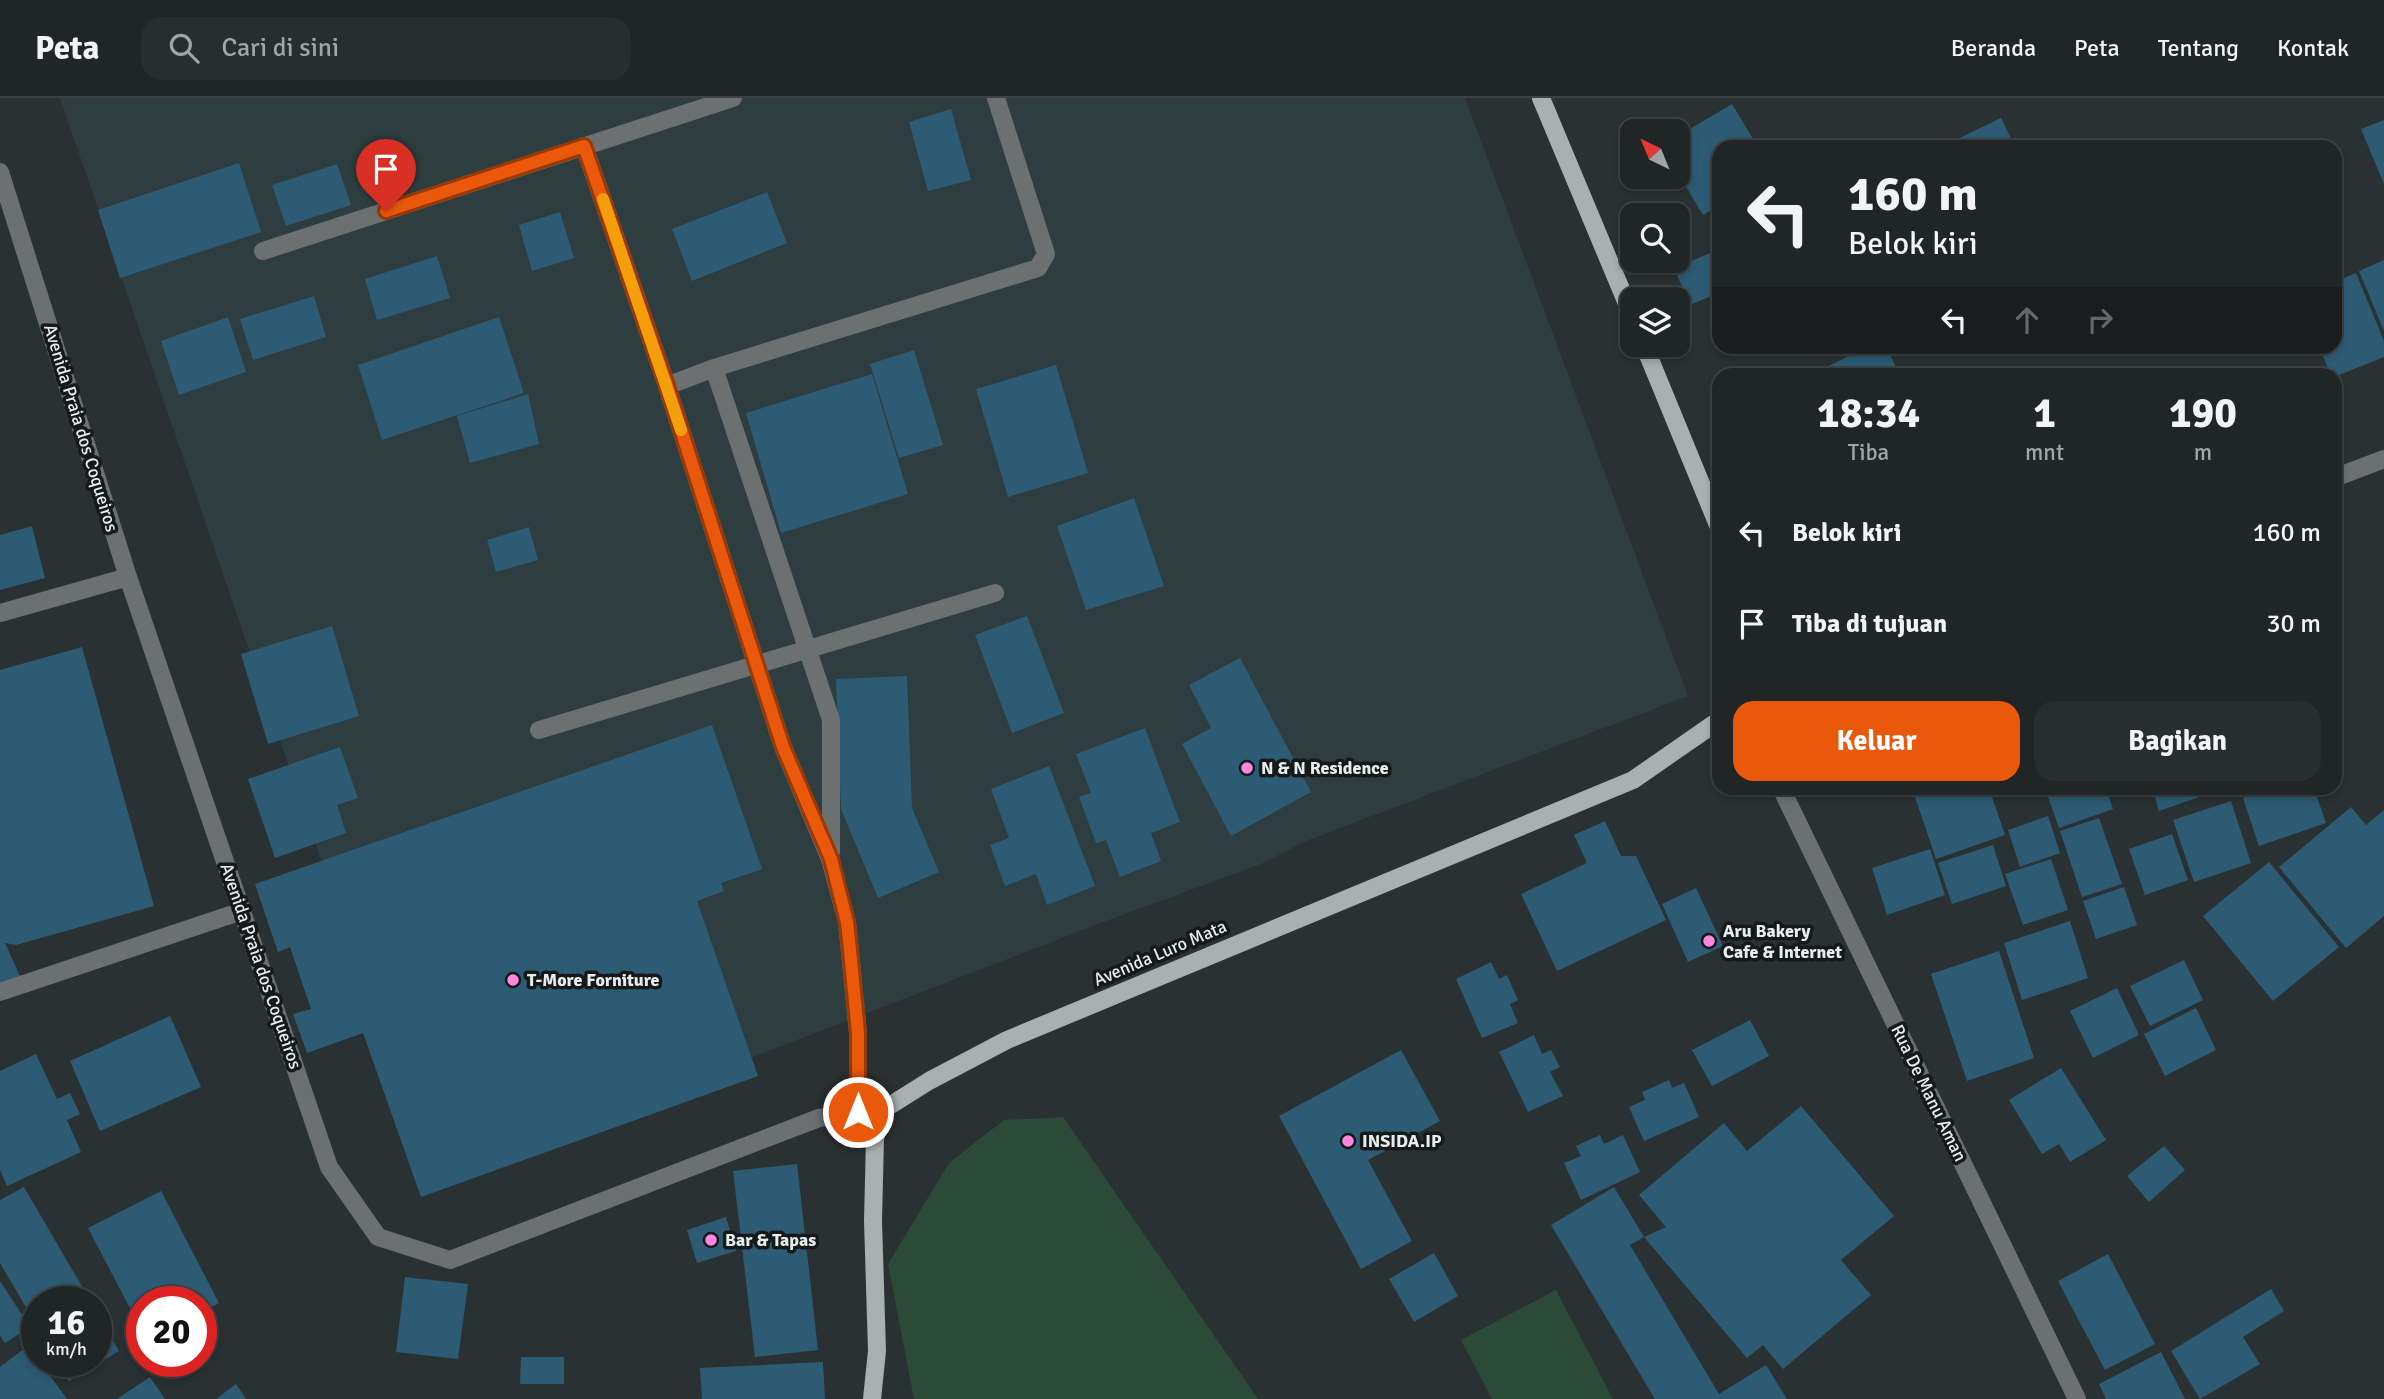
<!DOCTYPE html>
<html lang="id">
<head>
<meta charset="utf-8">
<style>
	:root { --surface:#202526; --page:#282d2e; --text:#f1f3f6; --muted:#a2a5a7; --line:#3d4243; --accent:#ea580c }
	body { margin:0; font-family:Signika,sans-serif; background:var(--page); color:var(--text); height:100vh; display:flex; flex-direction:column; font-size:26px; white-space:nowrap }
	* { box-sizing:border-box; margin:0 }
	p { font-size:23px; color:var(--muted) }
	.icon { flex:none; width:38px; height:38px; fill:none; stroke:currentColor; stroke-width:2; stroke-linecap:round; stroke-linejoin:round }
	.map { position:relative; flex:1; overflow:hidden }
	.sheet { position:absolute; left:1712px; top:270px; width:630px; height:427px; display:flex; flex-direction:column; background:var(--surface); border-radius:21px; box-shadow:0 4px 10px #0003,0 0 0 2px var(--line) }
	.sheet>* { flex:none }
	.hud { position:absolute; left:1712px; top:42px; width:630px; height:214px; border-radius:21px; box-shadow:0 4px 10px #0003,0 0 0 2px var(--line); background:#202526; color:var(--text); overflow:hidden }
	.needle { width:46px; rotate:317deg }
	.buttons { position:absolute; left:1620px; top:21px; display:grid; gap:14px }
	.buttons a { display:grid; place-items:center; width:70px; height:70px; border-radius:14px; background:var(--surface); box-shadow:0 4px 10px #0003,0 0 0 2px var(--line); font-size:35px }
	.speed { position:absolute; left:21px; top:1188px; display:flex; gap:14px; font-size:35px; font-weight:700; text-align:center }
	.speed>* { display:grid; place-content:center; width:91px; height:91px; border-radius:50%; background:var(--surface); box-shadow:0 4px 10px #0003,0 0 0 2px var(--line); line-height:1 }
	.speed small { font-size:18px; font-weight:400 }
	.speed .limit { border:10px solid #d22; background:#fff; color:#111 }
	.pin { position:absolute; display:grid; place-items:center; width:60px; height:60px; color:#fff; margin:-72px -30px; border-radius:50% 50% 50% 0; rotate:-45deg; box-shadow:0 0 7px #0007 }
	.pin .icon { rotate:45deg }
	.me { position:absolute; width:77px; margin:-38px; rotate:0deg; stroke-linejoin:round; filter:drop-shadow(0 0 5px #0008) }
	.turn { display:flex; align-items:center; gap:24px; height:147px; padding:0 21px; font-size:32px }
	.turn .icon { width:91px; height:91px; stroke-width:2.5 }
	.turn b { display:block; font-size:49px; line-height:60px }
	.lanes { display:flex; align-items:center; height:66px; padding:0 21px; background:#0003; justify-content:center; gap:35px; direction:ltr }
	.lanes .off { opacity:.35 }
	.eta { display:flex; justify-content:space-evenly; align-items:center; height:119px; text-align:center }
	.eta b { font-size:42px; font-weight:700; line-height:49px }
	.cta { display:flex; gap:14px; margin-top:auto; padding:14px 21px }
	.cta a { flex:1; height:80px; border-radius:21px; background:var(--accent); color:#fff; font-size:28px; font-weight:700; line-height:80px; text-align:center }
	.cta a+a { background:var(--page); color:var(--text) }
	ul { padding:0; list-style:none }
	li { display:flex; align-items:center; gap:21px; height:91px; padding:0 21px }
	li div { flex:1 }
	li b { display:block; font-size:26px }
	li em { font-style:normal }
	header { display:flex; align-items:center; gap:42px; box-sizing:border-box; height:98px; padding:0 35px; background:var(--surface); border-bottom:2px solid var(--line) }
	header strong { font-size:33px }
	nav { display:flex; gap:38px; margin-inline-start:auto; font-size:24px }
	.search { width:490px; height:63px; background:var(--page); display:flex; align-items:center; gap:18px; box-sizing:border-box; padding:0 24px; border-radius:21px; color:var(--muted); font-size:26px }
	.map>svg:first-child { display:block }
	.built { fill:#2e3d40 }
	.green { fill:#2c4a38 }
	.building { fill:#2d5b74 }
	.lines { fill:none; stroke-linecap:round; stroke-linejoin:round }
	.minor { stroke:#6d7070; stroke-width:18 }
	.major { stroke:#a8b1af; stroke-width:18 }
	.route-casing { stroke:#983908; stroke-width:18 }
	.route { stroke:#ea580c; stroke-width:12 }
	.slow { stroke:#f59e0b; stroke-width:12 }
	.poi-dot { fill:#fe85e0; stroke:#151919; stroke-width:2.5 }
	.labels { text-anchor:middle; stroke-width:7; stroke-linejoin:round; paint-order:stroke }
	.street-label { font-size:18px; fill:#e7eced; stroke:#151919 }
	.poi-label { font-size:18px; font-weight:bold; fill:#e7eced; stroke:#151919; text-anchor:start }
</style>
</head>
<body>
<header>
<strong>Peta</strong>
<div class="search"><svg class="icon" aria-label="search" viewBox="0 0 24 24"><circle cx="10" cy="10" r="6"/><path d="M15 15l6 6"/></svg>Cari di sini</div>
<nav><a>Beranda</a><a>Peta</a><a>Tentang</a><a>Kontak</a></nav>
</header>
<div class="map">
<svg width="2384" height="1301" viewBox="0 0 2384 1301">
	<rect width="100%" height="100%" fill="#2a3133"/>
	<path class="built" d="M60,0H1465L1688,598L1306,743L1261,766L1106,823L431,1083Z"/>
	<path class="green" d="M1063,1019L1258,1301H914L888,1166L949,1065L1004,1022Z
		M1556,1192L1613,1301H1492L1461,1242Z"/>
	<path class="building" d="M1732,6L1758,49H1718V108L1703,117L1678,75V38Z
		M951,11L971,82L928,93L909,24Z
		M2001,20L2015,49H1941Z
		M2384,22V86L2361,31Z
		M239,65L261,134L120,180L98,112Z
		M337,66L351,107L286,128L272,87Z
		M767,94L787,145L692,183L672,131Z
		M560,114L574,160L532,173L519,127Z
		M1718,152V195L1690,207L1674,170Z
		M437,158L450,200L377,222L365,181Z
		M2384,162V233L2359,173Z
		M2356,175L2384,243V259L2334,279V276H2330L2319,248H2334V184Z
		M314,198L326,239L253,262L240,221Z
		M228,219L246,274L179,297L161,243Z
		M499,219L524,295L382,342L358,267Z
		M1870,248H1886L1899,276H1817L1816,274Z
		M914,252L943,347L899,360L870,266Z
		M1056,267L1088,375L1008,399L976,291Z
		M872,276L908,396L781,435L746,315Z
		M528,296L539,346L470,365L457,318Z
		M1134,400L1164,488L1086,512L1057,428Z
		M32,428L45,480L0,492V437Z
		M529,429L538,462L496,474L487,442Z
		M2334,434L2344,462L2334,465Z
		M1027,518L1064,615L1012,635L975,537Z
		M332,528L359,618L268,646L241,556Z
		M82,549L154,808L16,847L5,845L20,878L0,889V572Z
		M1240,560L1311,694L1231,738L1182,646L1211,630L1189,587Z
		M907,578L912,710L939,774L878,800L841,711L836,581Z
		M712,627L762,771L721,785L724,793L697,803L758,978L421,1099L363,935L307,955L293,916L311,911L290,849L278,854L255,786Z
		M1145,630L1180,724L1151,735L1161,763L1120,779L1106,742L1096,745L1079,699L1091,695L1076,656Z
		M340,649L358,700L337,707L346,735L275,760L248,681Z
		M1049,668L1095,788L1047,807L1036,776L1005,788L990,747L1009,740L991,691Z
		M1912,690H1989L2005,737L1936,761Z
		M2045,690H2106L2113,711L2059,730Z
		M2152,690H2209L2211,695L2159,713Z
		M2273,690H2314L2326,725L2259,748L2243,700Z
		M2231,703L2251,765L2194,784L2173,722Z
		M2351,709L2366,727L2384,712V818L2346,850L2279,769Z
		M2048,718L2060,755L2020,769L2008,732Z
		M2099,720L2122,786L2082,799L2060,733Z
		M1605,723L1621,758H1636L1666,822L1557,873L1521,796L1587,765L1574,737Z
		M2172,736L2188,782L2145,797L2129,751Z
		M1993,747L2006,788L1952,806L1938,765Z
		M1930,751L1945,797L1887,817L1872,770Z
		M2051,761L2068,812L2023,827L2005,776Z
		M2269,764L2339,849L2273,903L2203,818Z
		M2124,789L2137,827L2096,841L2083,803Z
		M1696,790L1723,848L1688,864L1662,806Z
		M2070,823L2088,880L2022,902L2004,845Z
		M1999,853L2034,960L1967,983L1931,876Z
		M2184,862L2203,902L2150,928L2130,888Z
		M1491,864L1499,881L1507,877L1518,902L1510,906L1518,925L1482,940L1456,881Z
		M2117,890L2139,937L2093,960L2070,913Z
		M2196,910L2216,952L2165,978L2144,936Z
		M170,918L201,989L100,1033L70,963Z
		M1750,922L1769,958L1712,988L1692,952Z
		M1534,937L1542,956L1551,952L1560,969L1550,974L1563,998L1528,1014L1499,954Z
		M1401,952L1440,1023L1368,1062L1412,1143L1361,1171L1279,1018Z
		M36,956L57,1001L70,995L80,1016L67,1022L81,1054L7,1088L0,1072V973Z
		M2061,970L2106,1042L2070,1064L2059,1046L2042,1056L2009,1002Z
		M1669,982L1672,990L1684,985L1699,1019L1644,1043L1629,1009L1645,1002L1642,994Z
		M1801,1008L1894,1118L1841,1162L1871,1197L1783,1271L1763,1247L1747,1260L1644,1139L1666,1129L1639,1097L1724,1025L1747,1053Z
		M1600,1037L1604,1046L1623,1037L1640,1074L1581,1102L1564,1065L1581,1058L1576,1048Z
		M2164,1048L2185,1072L2149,1104L2127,1078Z
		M797,1066L818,1252L755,1259L733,1073Z
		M24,1089L91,1204H37V1228L0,1165V1102Z
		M1614,1089L1644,1139L1630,1147L1719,1296L1766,1267L1787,1301H1655L1551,1127Z
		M161,1093L219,1205L201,1215V1204H142V1233L88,1130Z
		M726,1119L736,1153L697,1165L687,1132Z
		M1434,1155L1458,1198L1414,1224L1389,1181Z
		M2108,1156L2155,1246L2105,1272L2058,1183Z
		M405,1179L468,1186L458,1261L396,1254Z
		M0,1183L30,1229L5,1245L0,1238Z
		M2271,1191L2284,1213L2243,1239L2260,1266L2200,1301L2171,1253Z
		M96,1214L119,1253L69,1283L58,1264H96Z
		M28,1248L37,1259V1264H40L67,1301H0V1269Z
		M2161,1254L2185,1301H2106L2099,1286Z
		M521,1259H564V1286H520Z
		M823,1264L825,1301H702L700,1270Z
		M150,1279L165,1301H117Z
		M236,1286L246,1301H216Z"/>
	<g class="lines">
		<path class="minor" d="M584,48L667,288L783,649L830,761L847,824L858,935V1014
			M0,74L128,479L329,1069L378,1139L450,1162L819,1020L886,1010
			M263,153L733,0
			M714,270L831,622V754
			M667,288L714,270L1038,170L1046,156L996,0
			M2334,380L2384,361
			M0,515L128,479
			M539,632L995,495
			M1781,690L2077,1301
			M0,894L242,813"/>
		<path class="major" d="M1541,0L1633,220
			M1644,247L1718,427
			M872,1301L877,1253L873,1123L875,1040L886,1010L929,983L1007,942L1633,682L1718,623"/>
	</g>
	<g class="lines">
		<defs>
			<path id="route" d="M386,113L584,48L667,288L783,649L831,761L847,824L850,852L858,935V1014"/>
		</defs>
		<use href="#route" class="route-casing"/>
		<use href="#route" class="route"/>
		<path class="slow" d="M603,101L681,332"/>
	</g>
	<g class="poi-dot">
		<circle cx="1247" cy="670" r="7"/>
		<circle cx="1709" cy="843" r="7"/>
		<circle cx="513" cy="882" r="7"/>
		<circle cx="1348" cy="1043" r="7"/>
		<circle cx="711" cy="1142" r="7"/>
	</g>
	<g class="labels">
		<g class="street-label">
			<text transform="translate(81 330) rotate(73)" y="6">Avenida Praia dos Coqueiros</text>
			<text transform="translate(1160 855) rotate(-23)" y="6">Avenida Luro Mata</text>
			<text transform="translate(261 868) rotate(71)" y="6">Avenida Praia dos Coqueiros</text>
			<text transform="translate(1929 995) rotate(64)" y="6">Rua De Manu Aman</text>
		</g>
		<g class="poi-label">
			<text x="1261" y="676">N &amp; N Residence</text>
			<text x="1723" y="839">Aru Bakery<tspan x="1723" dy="21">Cafe &amp; Internet</tspan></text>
			<text x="527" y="888">T-More Forniture</text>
			<text x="1362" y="1049">INSIDA.IP</text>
			<text x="725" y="1148">Bar &amp; Tapas</text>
		</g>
	</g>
</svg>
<div class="buttons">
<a><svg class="needle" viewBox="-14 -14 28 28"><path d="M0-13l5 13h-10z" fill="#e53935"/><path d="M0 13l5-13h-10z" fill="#a2a5a7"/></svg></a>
<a><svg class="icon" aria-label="search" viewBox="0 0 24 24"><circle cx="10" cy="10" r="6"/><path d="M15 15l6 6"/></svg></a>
<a><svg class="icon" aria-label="layers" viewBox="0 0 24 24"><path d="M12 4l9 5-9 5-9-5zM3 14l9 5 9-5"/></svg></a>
</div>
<div class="speed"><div>16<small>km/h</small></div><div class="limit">20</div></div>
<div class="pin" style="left:386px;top:113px;background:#d93025"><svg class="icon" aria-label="arrive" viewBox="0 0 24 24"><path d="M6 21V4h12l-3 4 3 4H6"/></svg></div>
<svg class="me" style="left:858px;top:1014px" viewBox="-20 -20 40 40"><circle r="17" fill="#ea580c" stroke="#fff" stroke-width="3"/><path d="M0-11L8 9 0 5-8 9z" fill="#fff"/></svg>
<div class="hud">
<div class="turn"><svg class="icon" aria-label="left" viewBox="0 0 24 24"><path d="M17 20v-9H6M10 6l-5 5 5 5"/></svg><div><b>160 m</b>Belok kiri</div></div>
<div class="lanes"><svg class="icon" aria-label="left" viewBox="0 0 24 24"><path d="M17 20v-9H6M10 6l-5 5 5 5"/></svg><svg class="icon off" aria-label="ahead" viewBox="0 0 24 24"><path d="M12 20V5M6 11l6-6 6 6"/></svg><svg class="icon off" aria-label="right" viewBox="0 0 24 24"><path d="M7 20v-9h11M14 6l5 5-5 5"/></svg></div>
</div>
<section class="sheet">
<div class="eta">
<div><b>18:34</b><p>Tiba</p></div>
<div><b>1</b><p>mnt</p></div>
<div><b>190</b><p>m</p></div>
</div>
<ul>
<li><svg class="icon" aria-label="left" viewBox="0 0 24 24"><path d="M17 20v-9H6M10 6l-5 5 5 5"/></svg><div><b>Belok kiri</b></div><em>160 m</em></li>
<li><svg class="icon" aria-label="arrive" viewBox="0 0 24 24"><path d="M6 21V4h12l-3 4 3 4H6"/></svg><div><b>Tiba di tujuan</b></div><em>30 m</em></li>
</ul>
<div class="cta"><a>Keluar</a><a>Bagikan</a></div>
</section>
</div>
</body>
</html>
